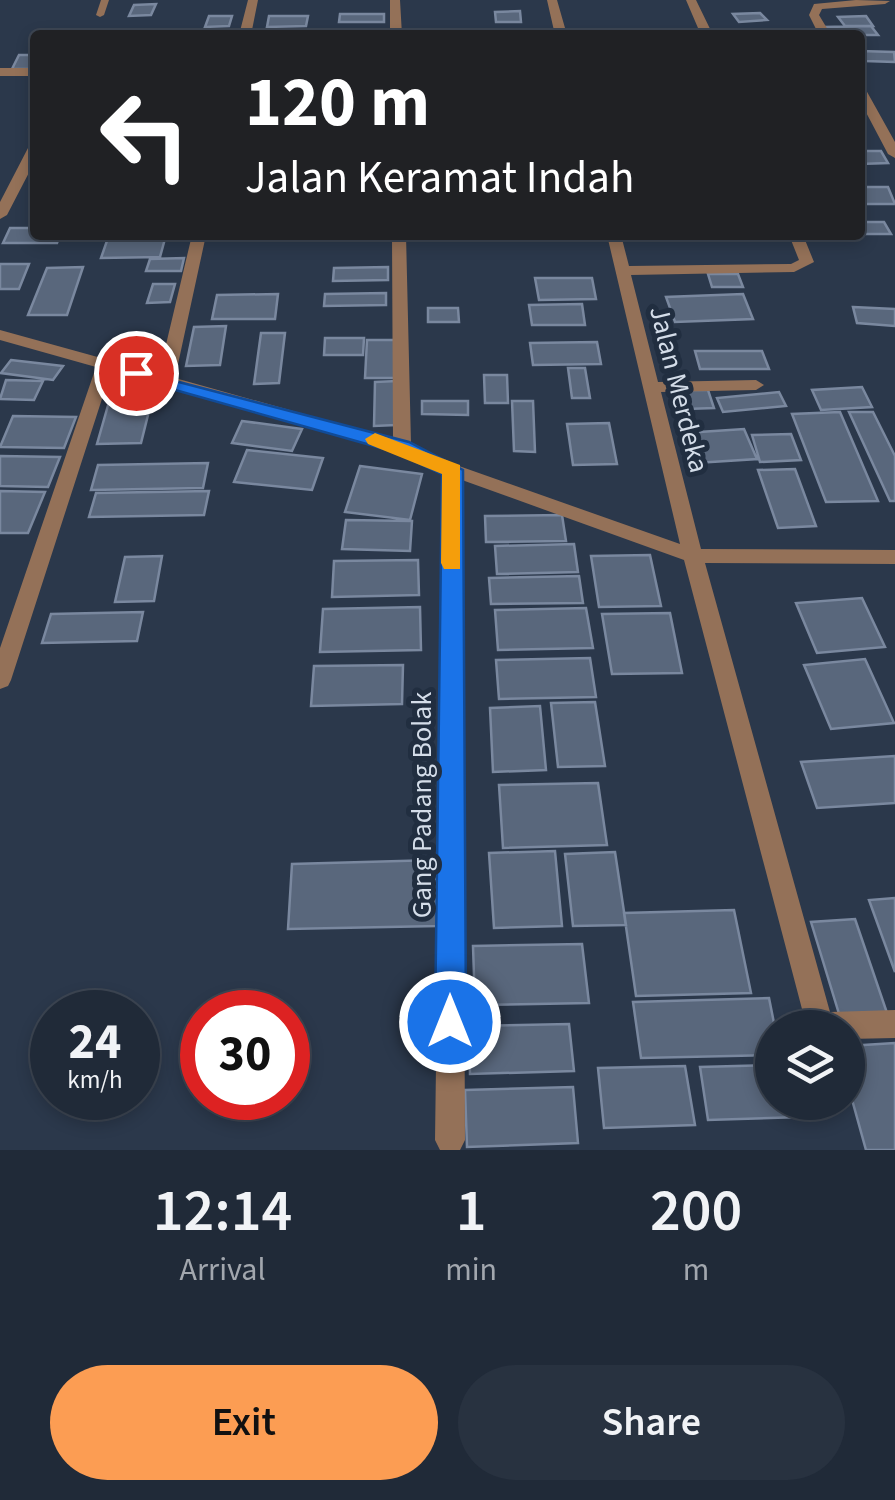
<!DOCTYPE html>
<html lang="en">
<head>
<meta charset="utf-8">
<style>
	:root { --surface:#202a38; --page:#283240; --text:#f1f3f6; --muted:#a2a7ae; --line:#3d4653; --accent:#fc9d53 }
	body { margin:0; font-family:"Source Sans 3",sans-serif; background:var(--page); color:var(--text); height:100vh; display:flex; flex-direction:column; font-size:38px; white-space:nowrap }
	* { box-sizing:border-box; margin:0 }
	p { font-size:32px; color:var(--muted) }
	.icon { flex:none; width:55px; height:55px; fill:none; stroke:currentColor; stroke-width:2; stroke-linecap:round; stroke-linejoin:round }
	.map { position:relative; height:1150px; overflow:hidden }
	.sheet { display:flex; flex-direction:column; background:var(--surface); flex:1 }
	.sheet>* { flex:none }
	.guide { position:absolute; left:30px; top:30px; width:835px; height:210px; border-radius:10px; box-shadow:0 5px 15px #0003,0 0 0 2px var(--line); background:#202124; color:#fff; overflow:hidden }
	.tools { position:absolute; left:755px; top:1010px; display:grid; gap:20px }
	.tools a { display:grid; place-items:center; width:110px; height:110px; border-radius:50%; background:var(--surface); box-shadow:0 5px 15px #0003,0 0 0 2px var(--line); font-size:50px }
	.speed { position:absolute; left:30px; top:990px; display:flex; gap:20px; font-size:50px; font-weight:700; text-align:center }
	.speed>* { display:grid; place-content:center; width:130px; height:130px; border-radius:50%; background:var(--surface); box-shadow:0 5px 15px #0003,0 0 0 2px var(--line); line-height:1 }
	.speed small { font-size:25px; font-weight:400 }
	.speed .limit { border:15px solid #d22; background:#fff; color:#111 }
	.pin { position:absolute; display:grid; place-items:center; width:85px; height:85px; color:#fff; margin:-42px; border:5px solid #fff; border-radius:50%; box-shadow:0 2px 10px #0007 }
	.me { position:absolute; width:110px; margin:-55px; rotate:0deg; stroke-linejoin:round; filter:drop-shadow(0 0 8px #0008) }
	.turn { display:flex; align-items:center; gap:35px; height:210px; padding:0 50px; font-size:45px }
	.turn .icon { width:130px; height:130px; stroke-width:2.5 }
	.turn b { display:block; font-size:70px; line-height:85px }
	.eta { display:flex; justify-content:space-evenly; align-items:center; height:170px; text-align:center }
	.eta b { font-size:60px; font-weight:600; line-height:70px }
	.action { display:flex; gap:20px; margin-top:auto; padding:20px 50px }
	.action a { flex:1; height:115px; border-radius:60px; background:var(--accent); color:#111; font-size:40px; font-weight:600; line-height:115px; text-align:center }
	.action a+a { background:var(--page); color:var(--text) }
	.map>svg:first-child { display:block }
	.building { fill:#59677c; stroke:#7a889f; stroke-width:2.5 }
	.lines { fill:none; stroke-linecap:round; stroke-linejoin:round }
	.service { fill:#947158; fill-rule:evenodd }
	.minor { fill:#947158; fill-rule:evenodd }
	.route { fill:#1a73e8; stroke:#114b97; stroke-width:2.5 }
	.slow { fill:#f59e0b }
	.labels { text-anchor:middle; stroke-width:10; stroke-linejoin:round; paint-order:stroke }
	.street-label { font-size:28px; fill:#d4dde9; stroke:#212e40 }
</style>
</head>
<body>
<div class="map">
<svg width="895" height="1150" viewBox="0 0 895 1150">
	<rect width="100%" height="100%" fill="#2b384b"/>
	<path class="building" d="M156,4L151,15L129,16L134,5Z
		M520,11L521,22H496L495,12Z
		M760,13L767,20L739,22L733,14Z
		M340,14H384V22H339Z
		M209,16H232L229,26L205,27Z
		M269,16H308L306,26L267,27Z
		M866,16L873,26H845L838,17Z
		M871,26L878,35H831L825,27Z
		M860,51L894,52L895,62L865,61Z
		M19,55H35V69H12Z
		M860,151H881L888,163L860,164Z
		M860,187H888L895,204H860Z
		M860,222H884L891,234H860Z
		M10,228H35V235H60L57,243H3Z
		M109,235H166L160,257L101,258Z
		M184,258L181,271H146L150,259Z
		M0,264H29L19,289H0Z
		M83,267L67,315H28L47,268Z
		M388,267V280L333,281L334,268Z
		M708,274H738L743,287H712Z
		M535,278H592L596,299L539,300Z
		M153,284H175L170,302L147,303Z
		M386,293V305L324,306L325,294Z
		M278,294L275,319H212L217,295Z
		M743,294L753,319L675,322L666,297Z
		M582,304L585,325H532L529,305Z
		M853,307L895,309V326L857,323Z
		M428,308H458L459,322H428Z
		M226,326L220,365L186,366L194,327Z
		M261,333H285L279,383L254,384Z
		M325,338H364L363,355H324Z
		M367,340H396V378H365Z
		M597,342L601,364L533,365L530,343Z
		M695,351H762L769,369H700Z
		M11,360L63,366L53,380L1,373Z
		M568,368H585L590,398H572Z
		M484,375H507L508,403H485Z
		M6,380L43,381L34,400L0,399Z
		M397,381L396,425L374,426L375,382Z
		M862,387L872,407L821,410L812,390Z
		M681,390H708L714,408L686,409Z
		M779,392L786,406L723,412L717,398Z
		M111,395H153L141,443L97,444Z
		M422,401H468V415L422,414Z
		M512,401H533L535,452L514,451Z
		M840,412L878,501L826,502L792,414Z
		M849,412H873L895,456V501H890Z
		M13,416L76,417L64,448L0,447Z
		M242,421L302,429L292,451L232,443Z
		M609,423L617,464L573,465L567,424Z
		M744,429L757,459L696,463L685,433Z
		M791,434L801,460L760,462L752,435Z
		M247,450L323,458L312,490L234,482Z
		M0,456L60,457L48,487L0,486Z
		M208,463L203,488L91,490L98,465Z
		M360,466L422,474L410,520L345,512Z
		M795,469L816,526L778,528L758,470Z
		M0,491L45,492L28,533H0Z
		M209,491L204,515L89,517L96,493Z
		M562,515L566,541L486,542L485,516Z
		M346,520L412,521L410,551L342,549Z
		M574,544L578,572L497,574L495,546Z
		M650,555L661,606L599,607L591,556Z
		M162,556L154,601L115,602L125,557Z
		M418,560L419,595L332,597L334,561Z
		M579,576L583,603L491,604L489,578Z
		M862,598L885,647L817,653L796,603Z
		M420,607L421,650L320,652L323,609Z
		M586,608L593,648L498,650L495,610Z
		M143,612L137,641L42,643L51,614Z
		M670,613L682,673L612,674L602,614Z
		M590,658L596,697L499,699L496,660Z
		M865,659L894,723L831,729L804,665Z
		M403,665L402,704L311,706L314,666Z
		M595,702L605,766L558,767L551,703Z
		M540,706L546,770L493,772L490,708Z
		M895,756V803L817,808L801,762Z
		M598,783L607,845L503,848L499,785Z
		M555,851L562,926L494,928L489,853Z
		M615,852L626,925L573,926L565,854Z
		M435,860L437,926L288,929L292,864Z
		M895,898V972L869,900Z
		M734,910L751,993L636,996L624,913Z
		M855,919L887,1013L840,1017L811,922Z
		M582,944L589,1003L475,1005L473,946Z
		M769,998L775,1028L772,1055L641,1058L633,1002Z
		M569,1024L574,1071L470,1074L469,1026Z
		M895,1043V1150H866L848,1085V1046Z
		M772,1065V1102H798L801,1117L708,1120L700,1067Z
		M685,1066L695,1125L604,1128L598,1068Z
		M573,1087L578,1143L467,1147L465,1090Z"/>
	<g class="lines">
		<path class="service" d="M101,0H109L104,15L100,17L96,15Z"/>
		<path class="minor" d="M248,0H258L251,35H239Z
			M390,0H400L402,35H390Z
			M547,0H557L567,35H555Z
			M686,0H696L713,35H701Z
			M856,0L890,1L885,4L822,9L819,15L831,35H819L809,15L814,4Z
			M0,68H35V76H0Z
			M860,86L866,90L895,142V158L888,154L860,101Z
			M35,144V161L7,215L0,219V202L28,148Z
			M192,235H206L175,378L393,439L392,235H406L411,444L459,466L680,544L607,235H621L629,266L791,264L799,260L789,235H803L814,262L794,272L631,275L658,382L756,380L764,385L756,390L661,392L701,549L895,550V564L705,563L830,1012L895,1010V1038L848,1039V1028H807L684,560L462,480L465,1140L460,1150H440L435,1140L444,473L396,451L111,371L11,680L8,686L0,689V648L96,367L0,340V330L159,374Z"/>
	</g>
	<path class="route" d="M129,369L409,442L463,470L466,1022L461,1033L450,1037L440,1033L435,1022L442,474L395,452L129,377Z"/>
	<path class="slow" d="M375,433L460,465V569H444L441,563L442,474L368,444L365,439Z"/>
	<g class="labels">
		<g class="street-label">
			<text transform="translate(680 389) rotate(76)" y="10">Jalan Merdeka</text>
			<text transform="translate(421 805) rotate(-90)" y="10">Gang Padang Bolak</text>
		</g>
	</g>
</svg>
<div class="tools">
<a><svg class="icon" aria-label="layers" viewBox="0 0 24 24"><path d="M12 4l9 5-9 5-9-5zM3 14l9 5 9-5"/></svg></a>
</div>
<div class="speed"><div>24<small>km/h</small></div><div class="limit">30</div></div>
<div class="pin" style="left:136px;top:373px;background:#d93025"><svg class="icon" aria-label="arrive" viewBox="0 0 24 24"><path d="M6 21V4h12l-3 4 3 4H6"/></svg></div>
<svg class="me" style="left:450px;top:1022px" viewBox="-20 -20 40 40"><circle r="17" fill="#1a73e8" stroke="#fff" stroke-width="3"/><path d="M0-11L8 9 0 5-8 9z" fill="#fff"/></svg>
<div class="guide">
<div class="turn"><svg class="icon" aria-label="left" viewBox="0 0 24 24"><path d="M17 20v-9H6M10 6l-5 5 5 5"/></svg><div><b>120 m</b>Jalan Keramat Indah</div></div>
</div>
</div>
<section class="sheet">
<div class="eta">
<div><b>12:14</b><p>Arrival</p></div>
<div><b>1</b><p>min</p></div>
<div><b>200</b><p>m</p></div>
</div>
<div class="action"><a>Exit</a><a>Share</a></div>
</section>
</body>
</html>
